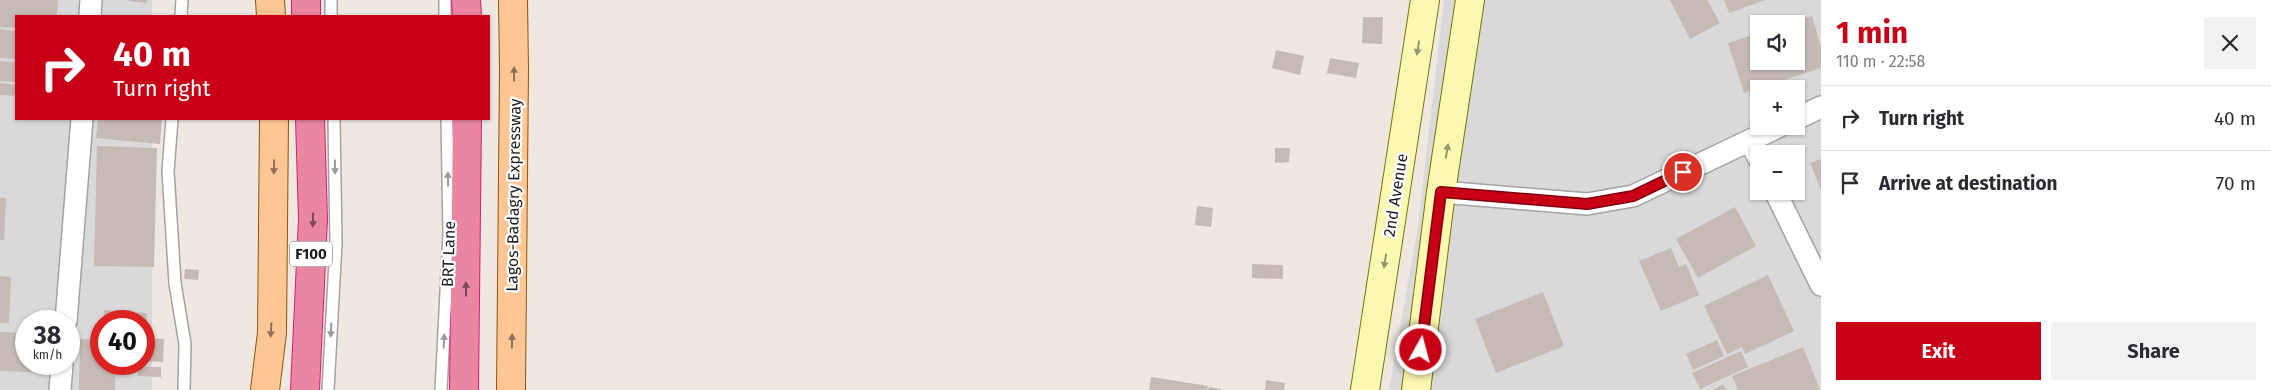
<!DOCTYPE html>
<html lang="en">
<head>
<meta charset="utf-8">
<style>
	:root { --surface:#fff; --page:#f2f2f3; --text:#2b2b33; --muted:#7c7c81; --line:#e1e1e2; --accent:#c80016 }
	body { margin:0; font-family:"Fira Sans",sans-serif; background:var(--page); color:var(--text); height:100vh; display:flex; flex-direction:column; font-size:19px; white-space:nowrap }
	* { box-sizing:border-box; margin:0 }
	p { font-size:16px; color:var(--muted) }
	.icon { flex:none; width:28px; height:28px; fill:none; stroke:currentColor; stroke-width:2; stroke-linecap:round; stroke-linejoin:round }
	.map { position:relative; flex:1; overflow:hidden }
	.panel { display:flex; flex-direction:column; background:var(--surface); width:450px }
	.panel>* { flex:none }
	.banner { position:absolute; left:15px; top:15px; width:475px; height:105px; border-radius:0px; box-shadow:0 1px 4px #0004; background:#c80016; color:#fff; overflow:hidden }
	.controls { position:absolute; left:1750px; top:15px; display:grid; gap:10px }
	.controls a { display:grid; place-items:center; width:55px; height:55px; border-radius:0px; background:var(--surface); box-shadow:0 1px 4px #0004; font-size:25px }
	.speed { position:absolute; left:15px; top:310px; display:flex; gap:10px; font-size:25px; font-weight:700; text-align:center }
	.speed>* { display:grid; place-content:center; width:65px; height:65px; border-radius:50%; background:var(--surface); box-shadow:0 1px 4px #0004; line-height:1 }
	.speed small { font-size:12px; font-weight:400 }
	.speed .limit { border:8px solid #d22; background:#fff; color:#111 }
	.pin { position:absolute; display:grid; place-items:center; width:42px; height:42px; color:#fff; margin:-21px; border:2px solid #fff; border-radius:50%; box-shadow:0 1px 5px #0007 }
	.me { position:absolute; width:55px; margin:-28px; rotate:7deg; stroke-linejoin:round; filter:drop-shadow(0 0 4px #0008) }
	.turn { display:flex; align-items:center; gap:18px; height:105px; padding:0 15px; font-size:22px }
	.turn .icon { width:65px; height:65px; stroke-width:2.5 }
	.turn b { display:block; font-size:35px; line-height:42px }
	.round { display:grid; place-items:center; flex:none; width:52px; height:52px; border-radius:0px; background:var(--page) }
	.head { display:flex; align-items:center; justify-content:space-between; height:85px; padding:0 15px }
	h1 { font-size:30px; font-weight:700; line-height:38px; color:var(--accent) }
	.action { display:flex; gap:10px; margin-top:auto; padding:10px 15px }
	.action a { flex:1; height:58px; border-radius:0px; background:var(--accent); color:#fff; font-size:20px; font-weight:700; line-height:58px; text-align:center }
	.action a+a { background:var(--page); color:var(--text) }
	ul { padding:0; list-style:none }
	li { display:flex; align-items:center; gap:15px; height:65px; padding:0 15px; border-top:1px solid var(--line) }
	li div { flex:1 }
	li b { display:block; font-size:19px }
	li em { font-style:normal }
	main { display:flex; flex:1; min-height:0 }
	.map>svg:first-child { display:block }
	.residential { fill:#dad9d9; fill-rule:evenodd }
	.building { fill:#c6bab4 }
	.lines { fill:none; stroke-linecap:round; stroke-linejoin:round }
	.lane-casing { stroke:#a3a3a3; stroke-width:14 }
	.street-casing { stroke:#a3a3a3; stroke-width:24 }
	.secondary-casing { stroke:#767600; stroke-width:30 }
	.primary-casing { stroke:#945300; stroke-width:30 }
	.highway-casing { stroke:#de1c74; stroke-width:30 }
	.lane { stroke:#fff; stroke-width:11 }
	.street { stroke:#fff; stroke-width:21 }
	.secondary { stroke:#fcf8b1; stroke-width:28 }
	.primary { stroke:#ffc695; stroke-width:28 }
	.highway { stroke:#ea85a2; stroke-width:28 }
	.oneway { fill:#97956e }
	.oneway2 { fill:#8e7158 }
	.oneway3 { fill:#999 }
	.oneway4 { fill:#794b58 }
	.route-casing { stroke:#82000e; stroke-width:12 }
	.route { stroke:#c80016; stroke-width:9 }
	.labels { text-anchor:middle; stroke-width:4.5; stroke-linejoin:round; paint-order:stroke }
	.shield { fill:#fff; stroke:#606060; stroke-width:1 }
	.shield-label { font-size:15px; font-weight:bold; fill:#1c1c1c }
	.street-label { font-size:16px; fill:#1c1c1c; stroke:#fff }
</style>
</head>
<body>
<main>
<div class="map">
<svg width="1821" height="390" viewBox="0 0 1821 390">
	<rect width="100%" height="100%" fill="#eee8e1"/>
	<path class="residential" d="M0,0H152V16H16V119H152V390H0ZM26,321H69V364H26ZM101,321H144V364H101Z
		M1444,0H1821V390H1389L1418,226ZM1759,24H1796V61H1759ZM1759,89H1796V126H1759ZM1759,154H1796V191H1759Z"/>
	<path class="building" d="M0,0H58L57,16H16V28L0,27Z
		M129,0H147V3L128,1Z
		M1670,0H1707L1720,23L1690,39Z
		M1724,0H1765L1729,13Z
		M1812,16L1821,47V68L1744,93L1728,43L1759,33V61H1796V24L1790,23Z
		M1363,17H1383L1382,44L1362,43Z
		M0,29L16,31V59L0,58Z
		M1276,50L1304,56L1300,75L1272,68Z
		M1330,58L1359,63L1356,78L1327,73Z
		M0,61L16,62V82L0,81Z
		M0,83L16,85V96L0,95Z
		M98,119H162L160,144L96,138Z
		M97,146L157,148L154,267L94,266Z
		M1275,148H1290L1289,162L1275,163Z
		M1821,159V190L1810,163Z
		M0,198H6L4,240H0Z
		M1197,206L1213,208L1211,227L1195,225Z
		M1735,207L1756,246L1698,278L1676,239Z
		M1671,248L1679,267L1686,264L1699,295L1661,311L1639,261Z
		M1252,264L1283,265V279L1252,278Z
		M185,269L199,270L198,280L184,279Z
		M1768,275L1794,331L1745,354L1742,347L1727,354L1704,306Z
		M0,276L11,277L9,323H0Z
		M1543,292L1564,346L1496,373L1475,319Z
		M104,310L147,313L146,333H144V321H104Z
		M0,332L26,333V364H31V372L0,371Z
		M148,338L164,339L163,362L148,361Z
		M80,339L101,340V364H116L115,390H79Z
		M1717,340L1724,356L1693,370L1686,354Z
		M1803,347L1820,390H1738L1732,376Z
		M1741,351L1748,367L1700,389L1692,373Z
		M138,367H161V377L138,376Z
		M1151,377L1208,386L1207,390H1149Z
		M1266,380L1285,383L1284,390H1265Z
		M1723,384L1727,390H1713Z
		M1209,387L1221,389V390H1208Z"/>
	<g class="lines">
		<defs>
			<path id="lane" d="M331,0V16
				M445,0V16
				M181,16L182,0
				M172,119L168,171L175,283L185,344L184,390
				M328,390L336,243L334,119
				M441,390L449,233L447,119"/>
			<path id="street" d="M90,16L91,0
				M1796,119L1821,107
				M1750,141L1759,159
				M1775,191L1821,285
				M1441,192L1587,204L1633,196L1780,126
				M66,321L82,119
				M60,390L62,364"/>
			<path id="secondary" d="M1365,390L1425,0
				M1416,390L1441,192L1470,0"/>
			<path id="primary" d="M270,0L271,16
				M265,390L272,333L274,119
				M511,390L514,69L513,0"/>
			<path id="highway" d="M306,0V16
				M466,0L467,16
				M305,390L313,219L310,119
				M464,390L467,119"/>
		</defs>
		<use href="#lane" class="lane-casing"/>
		<use href="#street" class="street-casing"/>
		<use href="#secondary" class="secondary-casing"/>
		<use href="#primary" class="primary-casing"/>
		<use href="#highway" class="highway-casing"/>
		<use href="#lane" class="lane"/>
		<use href="#street" class="street"/>
		<use href="#secondary" class="secondary"/>
		<use href="#primary" class="primary"/>
		<use href="#highway" class="highway"/>
	</g>
	<defs><path id="oneway-solid" d="M-6-.8H1V-3.2L6.5 0L1 3.2V.8H-6Z" transform="scale(1.25)"/></defs>
	<g class="oneway">
		<use href="#oneway-solid" transform="translate(1418 48) rotate(99)"/>
		<use href="#oneway-solid" transform="translate(1447 151) rotate(-81)"/>
		<use href="#oneway-solid" transform="translate(1385 261) rotate(99)"/>
	</g>
	<g class="oneway2">
		<use href="#oneway-solid" transform="translate(514 74) rotate(-90)"/>
		<use href="#oneway-solid" transform="translate(274 167) rotate(91)"/>
		<use href="#oneway-solid" transform="translate(271 330) rotate(93)"/>
		<use href="#oneway-solid" transform="translate(512 341) rotate(-89)"/>
	</g>
	<g class="oneway3">
		<use href="#oneway-solid" transform="translate(335 167) rotate(89)"/>
		<use href="#oneway-solid" transform="translate(448 179) rotate(-91)"/>
		<use href="#oneway-solid" transform="translate(331 330) rotate(93)"/>
		<use href="#oneway-solid" transform="translate(444 341) rotate(-87)"/>
	</g>
	<g class="oneway4">
		<use href="#oneway-solid" transform="translate(313 220) rotate(91)"/>
		<use href="#oneway-solid" transform="translate(466 289) rotate(-90)"/>
	</g>
	<g class="lines">
		<defs>
			<path id="route" d="M1421,350L1441,192L1587,204L1633,196L1683,172"/>
		</defs>
		<use href="#route" class="route-casing"/>
		<use href="#route" class="route"/>
	</g>
	<g class="labels">
		<rect class="shield" x="290" y="241.5" width="42" height="25" rx="4"/>
		<g class="shield-label">
			<text x="311" y="259">F100</text>
		</g>
		<g class="street-label">
			<text transform="translate(513 195) rotate(-89)" y="6">Lagos-Badagry Expressway</text>
			<text transform="translate(1395 195) rotate(-81)" y="6">2nd Avenue</text>
			<text transform="translate(448 254) rotate(-88)" y="6">BRT Lane</text>
		</g>
	</g>
</svg>
<div class="controls">
<a><svg class="icon" aria-label="sound" viewBox="0 0 24 24"><path d="M4 9h4l5-4v14l-5-4H4zM17 9q2 3 0 6"/></svg></a>
<a>+</a>
<a>−</a>
</div>
<div class="speed"><div>38<small>km/h</small></div><div class="limit">40</div></div>
<div class="pin" style="left:1683px;top:172px;background:#d93025"><svg class="icon" aria-label="arrive" viewBox="0 0 24 24"><path d="M6 21V4h12l-3 4 3 4H6"/></svg></div>
<svg class="me" style="left:1421px;top:350px" viewBox="-20 -20 40 40"><circle r="17" fill="#c80016" stroke="#fff" stroke-width="3"/><path d="M0-11L8 9 0 5-8 9z" fill="#fff"/></svg>
<div class="banner">
<div class="turn"><svg class="icon" aria-label="right" viewBox="0 0 24 24"><path d="M7 20v-9h11M14 6l5 5-5 5"/></svg><div><b>40 m</b>Turn right</div></div>
</div>
</div>
<section class="panel">
<div class="head"><div><h1>1 min</h1><p>110 m · 22:58</p></div><a class="round"><svg class="icon" aria-label="close" viewBox="0 0 24 24"><path d="M6 6l12 12M18 6L6 18"/></svg></a></div>
<ul>
<li><svg class="icon" aria-label="right" viewBox="0 0 24 24"><path d="M7 20v-9h11M14 6l5 5-5 5"/></svg><div><b>Turn right</b></div><em>40 m</em></li>
<li><svg class="icon" aria-label="arrive" viewBox="0 0 24 24"><path d="M6 21V4h12l-3 4 3 4H6"/></svg><div><b>Arrive at destination</b></div><em>70 m</em></li>
</ul>
<div class="action"><a>Exit</a><a>Share</a></div>
</section>
</main>
</body>
</html>
